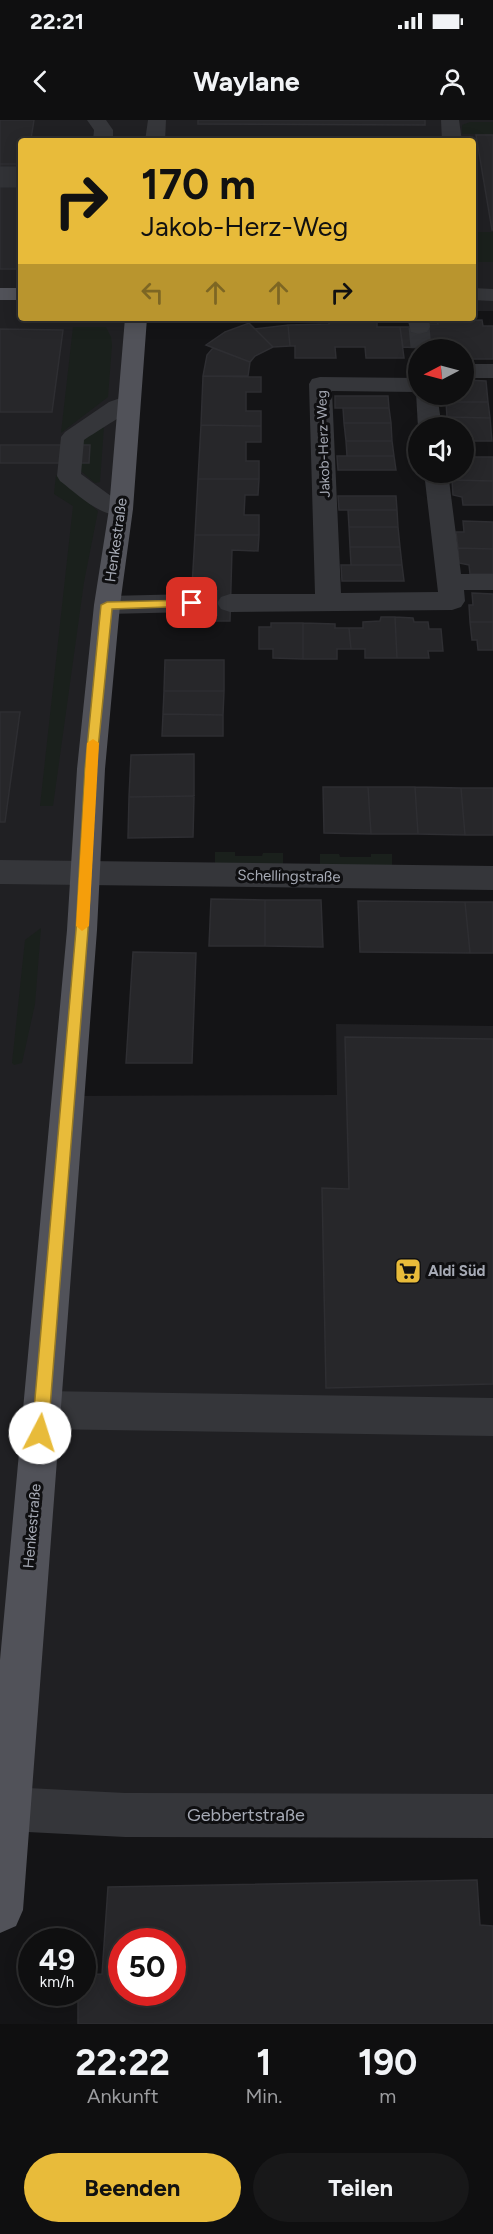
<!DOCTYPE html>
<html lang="de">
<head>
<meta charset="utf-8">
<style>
	:root { --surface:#0f0f10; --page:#181819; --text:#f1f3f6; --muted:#9b9c9f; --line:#2f2f30; --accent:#e8bb3a }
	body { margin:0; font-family:Figtree,sans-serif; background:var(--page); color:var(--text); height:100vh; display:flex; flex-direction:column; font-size:22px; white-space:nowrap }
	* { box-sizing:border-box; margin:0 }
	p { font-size:20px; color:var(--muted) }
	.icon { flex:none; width:33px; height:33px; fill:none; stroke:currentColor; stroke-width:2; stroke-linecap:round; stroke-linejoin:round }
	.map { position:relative; height:1904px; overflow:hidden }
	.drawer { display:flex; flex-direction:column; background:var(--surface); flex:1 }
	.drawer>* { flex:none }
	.hud { position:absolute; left:18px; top:18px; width:458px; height:183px; border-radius:6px; box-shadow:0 3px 15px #0003,0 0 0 2px var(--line); background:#e8bb3a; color:#111; overflow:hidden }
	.needle { width:39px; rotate:264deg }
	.fabs { position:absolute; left:408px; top:219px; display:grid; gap:12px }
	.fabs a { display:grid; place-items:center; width:66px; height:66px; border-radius:50%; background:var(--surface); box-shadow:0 3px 15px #0003,0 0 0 2px var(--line); font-size:30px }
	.speed { position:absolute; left:18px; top:1808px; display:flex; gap:12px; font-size:30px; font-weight:700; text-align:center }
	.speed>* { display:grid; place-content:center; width:78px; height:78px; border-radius:50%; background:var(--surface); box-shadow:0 3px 15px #0003,0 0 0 2px var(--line); line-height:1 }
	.speed small { font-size:15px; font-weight:400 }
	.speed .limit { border:9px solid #d22; background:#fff; color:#111 }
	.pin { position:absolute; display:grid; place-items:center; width:51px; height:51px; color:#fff; margin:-26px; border-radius:12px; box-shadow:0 3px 9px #0006 }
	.me { position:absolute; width:66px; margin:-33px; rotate:5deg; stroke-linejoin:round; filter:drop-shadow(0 0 4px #0008) }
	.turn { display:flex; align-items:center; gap:21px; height:126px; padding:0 24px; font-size:27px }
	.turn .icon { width:78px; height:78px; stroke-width:2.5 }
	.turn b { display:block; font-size:42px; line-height:51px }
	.lanes { display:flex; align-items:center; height:57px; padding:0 24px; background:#0003; justify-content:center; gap:30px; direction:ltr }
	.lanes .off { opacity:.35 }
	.eta { display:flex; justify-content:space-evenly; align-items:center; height:102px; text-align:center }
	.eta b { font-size:36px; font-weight:700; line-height:42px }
	.primary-button { display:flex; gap:12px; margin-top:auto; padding:12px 24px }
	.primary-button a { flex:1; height:69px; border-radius:36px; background:var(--accent); color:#111; font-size:24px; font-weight:700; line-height:69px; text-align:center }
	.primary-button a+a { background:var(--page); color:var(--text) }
	.status { display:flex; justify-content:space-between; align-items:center; height:42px; padding:0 30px; background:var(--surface); direction:ltr }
	.status svg { height:16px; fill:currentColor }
	header { display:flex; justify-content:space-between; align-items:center; height:78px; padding:0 24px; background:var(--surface); font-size:27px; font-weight:700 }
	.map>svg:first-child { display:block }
	.built { fill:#202023 }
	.green { fill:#1a201c }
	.building { fill:#27272a; stroke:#2e2e32; stroke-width:1.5; fill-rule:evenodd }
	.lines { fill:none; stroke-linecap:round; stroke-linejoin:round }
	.minor-tunnel-far1 { stroke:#313236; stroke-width:21; stroke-dasharray:21 10; stroke-linecap:butt }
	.minor-tunnel { stroke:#313236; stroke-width:26; stroke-dasharray:26 14; stroke-linecap:butt }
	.minor { fill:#35363a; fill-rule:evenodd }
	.major { fill:#515259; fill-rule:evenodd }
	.route { fill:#e8bb3a; stroke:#977a26; stroke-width:1.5 }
	.slow { fill:#f59e0b }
	.labels { text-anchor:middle; stroke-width:6; stroke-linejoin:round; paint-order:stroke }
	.far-street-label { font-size:14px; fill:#a6aab5; stroke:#0f0f11 }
	.street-label { font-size:15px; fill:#a6aab5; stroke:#0f0f11 }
	.poi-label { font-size:15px; font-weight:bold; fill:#a6aab5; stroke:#0f0f11; text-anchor:start }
	.near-street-label { font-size:18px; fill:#a6aab5; stroke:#0f0f11 }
</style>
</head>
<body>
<div class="status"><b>22:21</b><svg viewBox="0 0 49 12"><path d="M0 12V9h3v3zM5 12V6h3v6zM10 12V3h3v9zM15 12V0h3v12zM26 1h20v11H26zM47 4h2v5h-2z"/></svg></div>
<header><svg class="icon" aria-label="back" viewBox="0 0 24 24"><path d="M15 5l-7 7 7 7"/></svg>Waylane<svg class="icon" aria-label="person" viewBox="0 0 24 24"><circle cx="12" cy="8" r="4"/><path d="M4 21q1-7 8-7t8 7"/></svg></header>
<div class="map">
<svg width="493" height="1904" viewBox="0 0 493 1904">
	<rect width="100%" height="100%" fill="#141416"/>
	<path class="built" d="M0,0H493V191H473L472,21H21V198H138L68,976L337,975L336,904L493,906V1692L0,1681Z"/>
	<path class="green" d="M470,2H493V14H462V5Z
		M472,112H493V142H473Z
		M73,207H106L111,217L112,225L108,277L61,313Z
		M104,306L100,362L95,363L76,347L78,323Z
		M56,355L98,391L84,462L53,686H40L73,386L54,374Z
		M215,732H235V736H262L263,733H283V745H215Z
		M320,734H339L340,737H371V734H392V747L320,746Z
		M41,808L35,884L22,943L14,945L12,943L25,820Z"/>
	<path class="building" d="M0,0H34L31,19L87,21H21V44H0Z
		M198,0H425V5L198,4Z
		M476,15H493V110H492Z
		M0,44H21V149H0Z
		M329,200H377V207H400L404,238H366L365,227H335L336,238H295V226H290L288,205L329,204Z
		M482,200L483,206H493V239H464V230L403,227L400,207H425L424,204H438L437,201Z
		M249,203L273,227L255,236L250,242L206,225L225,212Z
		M288,205L290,226L273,227L255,209Z
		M0,209L63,210L52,292H0Z
		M213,228L250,242L248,256H203L207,235Z
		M203,256L261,257V272H246V291H261V306L201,305Z
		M464,260L486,261L488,282H446L445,274H464Z
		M335,276H388L389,288H335Z
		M446,282H488L490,298L447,297Z
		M343,288H389L391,303H344Z
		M447,297L490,298L492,321H464V308H448Z
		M344,303H391L392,321H346Z
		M201,305L261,306V322H246V341H259V359H198Z
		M346,321H392L394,336H347Z
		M0,325H90L89,343H0Z
		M337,336H394L396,350H338Z
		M464,337H493V361L452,360L451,352H464Z
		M198,359H259L258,375H245L244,395H259V415H195Z
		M452,360L493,361V385H463L462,377L453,375Z
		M338,376H396L397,390H339Z
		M348,390H397L398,407H349Z
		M463,401L493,402V429L458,428L456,412H464Z
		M349,407H398L400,427H350Z
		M195,415H259L258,431L232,430L230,501H190Z
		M350,427H400L402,445H351Z
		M458,428L493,429V454H470L469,445L459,443Z
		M341,445H402L404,461H342Z
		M472,473L493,474V502H470L469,485H473Z
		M381,497H395L397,538H365V529H351L349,508H363V502L380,501Z
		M395,497L413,498L414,502H428L429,509H441L443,531H428L429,538H397Z
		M470,502H493V530H478L477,520H472Z
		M271,503H303V539L273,538V529H259V507H271Z
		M303,503L335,504V508H349L351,529H337V539H303Z
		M165,540H224V571H164Z
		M164,571H224L223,595L163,594Z
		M0,592H20L5,702H0Z
		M163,594L223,595V616H162Z
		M194,634V676L129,677L131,635Z
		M323,667H368L371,714L324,713Z
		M368,667H415L418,714H371Z
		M415,667L461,668L465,715L418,714Z
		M461,668H493V715H465Z
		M194,676L193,717L128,718L129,677Z
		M211,779L265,780V826H209Z
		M265,780H321L323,827L265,826Z
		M358,781L465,782L470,833L360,832Z
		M465,782H493V833H470Z
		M133,832L196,833L192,943H126Z
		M345,917L493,919V1264L326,1268L322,1068L349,1069Z
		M477,1760L480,1805L493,1806V1904H78V1872H82V1855L102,1854L108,1767ZM122,1821H172V1872H122Z"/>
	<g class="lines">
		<path class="minor-tunnel-far1" d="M0,57H21
			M419,207L421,227"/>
		<path class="minor-tunnel" d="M192,483H230"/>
		<path class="minor" d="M87,0H106L113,10V21H93L94,10Z
			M148,0H166L165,21H145Z
			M441,0H459L462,21H442Z
			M472,168L493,169V181L472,180Z
			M407,198H429L430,207L427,212L419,214L411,212Z
			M464,244H493V258H464Z
			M320,257L418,258V274H437L442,308H418L416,272L332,271L341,473L438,472L424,352H448L461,454H493V470H464L465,481L461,487L452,490L230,492L221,489L217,483L221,477L230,474H315L309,264L312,259Z
			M129,275L137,277L140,282C136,288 94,313 84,320L81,354L115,379L130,384L133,389L130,394C103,401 80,376 60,361L57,356L61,317L65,312L109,282Z
			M192,474L201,477L205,483L201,489L192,492L107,494L98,491L94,485L98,479L107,476Z
			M0,740L493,746V770L0,764Z
			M41,1271L493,1278V1316L41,1309L28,1303L22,1290L28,1277Z
			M8,1667L125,1673L493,1674V1718L125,1717L8,1711L0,1708V1670Z"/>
		<path class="major" d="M0,168H21V180H0Z
			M125,198H147L133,389L120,485L105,649L97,810L23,1790L16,1806L0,1813V1540L67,810L77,649L94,485L109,389Z"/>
	</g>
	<path class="route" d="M192,480L197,483L195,486L112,489L96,649L88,810L48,1313L45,1318L40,1320L34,1318L32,1313L76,810L85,649L101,485L107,482Z"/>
	<path class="slow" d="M93,619L99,623L89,806L82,811L76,806L87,623Z"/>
	<defs>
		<symbol id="supermarket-square" viewBox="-11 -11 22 22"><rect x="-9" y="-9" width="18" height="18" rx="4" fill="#e8bb3a" stroke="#0f0f11"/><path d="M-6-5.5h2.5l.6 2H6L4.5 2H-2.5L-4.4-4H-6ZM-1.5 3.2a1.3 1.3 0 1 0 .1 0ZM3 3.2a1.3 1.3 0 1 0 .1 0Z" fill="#111"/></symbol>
	</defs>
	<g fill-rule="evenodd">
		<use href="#supermarket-square" x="393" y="1136" width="30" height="30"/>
	</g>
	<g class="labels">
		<g class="far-street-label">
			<text transform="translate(323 324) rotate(-92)" y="5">Jakob-Herz-Weg</text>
		</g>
		<g class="street-label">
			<text transform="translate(116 420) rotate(-82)" y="5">Henkestraße</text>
			<text transform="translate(289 756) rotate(1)" y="5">Schellingstraße</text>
			<text transform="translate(32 1406) rotate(-85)" y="5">Henkestraße</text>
		</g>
		<g class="poi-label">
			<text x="428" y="1156">Aldi Süd</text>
		</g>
		<g class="near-street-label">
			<text x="246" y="1701">Gebbertstraße</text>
		</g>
	</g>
</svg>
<div class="fabs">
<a><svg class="needle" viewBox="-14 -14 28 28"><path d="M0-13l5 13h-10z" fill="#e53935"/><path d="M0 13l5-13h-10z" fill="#9b9c9f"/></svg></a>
<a><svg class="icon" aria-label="sound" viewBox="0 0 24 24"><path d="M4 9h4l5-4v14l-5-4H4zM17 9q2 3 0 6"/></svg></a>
</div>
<div class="speed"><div>49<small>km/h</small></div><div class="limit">50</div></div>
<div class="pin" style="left:192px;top:483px;background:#d93025"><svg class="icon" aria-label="arrive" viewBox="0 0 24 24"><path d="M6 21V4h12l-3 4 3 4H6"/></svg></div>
<svg class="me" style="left:40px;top:1313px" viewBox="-20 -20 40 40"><circle r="19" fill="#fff"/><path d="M0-13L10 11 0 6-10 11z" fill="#e8bb3a"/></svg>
<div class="hud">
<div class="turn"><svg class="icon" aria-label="right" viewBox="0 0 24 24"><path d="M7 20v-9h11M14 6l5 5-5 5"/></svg><div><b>170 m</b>Jakob-Herz-Weg</div></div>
<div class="lanes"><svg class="icon off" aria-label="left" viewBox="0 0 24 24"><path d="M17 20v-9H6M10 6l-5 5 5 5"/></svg><svg class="icon off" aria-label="ahead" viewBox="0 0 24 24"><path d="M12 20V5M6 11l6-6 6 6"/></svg><svg class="icon off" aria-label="ahead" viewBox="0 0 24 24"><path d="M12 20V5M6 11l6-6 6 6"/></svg><svg class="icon" aria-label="right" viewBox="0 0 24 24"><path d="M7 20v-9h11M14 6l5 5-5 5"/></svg></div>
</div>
</div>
<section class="drawer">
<div class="eta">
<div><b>22:22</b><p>Ankunft</p></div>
<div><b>1</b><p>Min.</p></div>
<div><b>190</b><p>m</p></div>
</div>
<div class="primary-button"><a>Beenden</a><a>Teilen</a></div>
</section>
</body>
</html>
